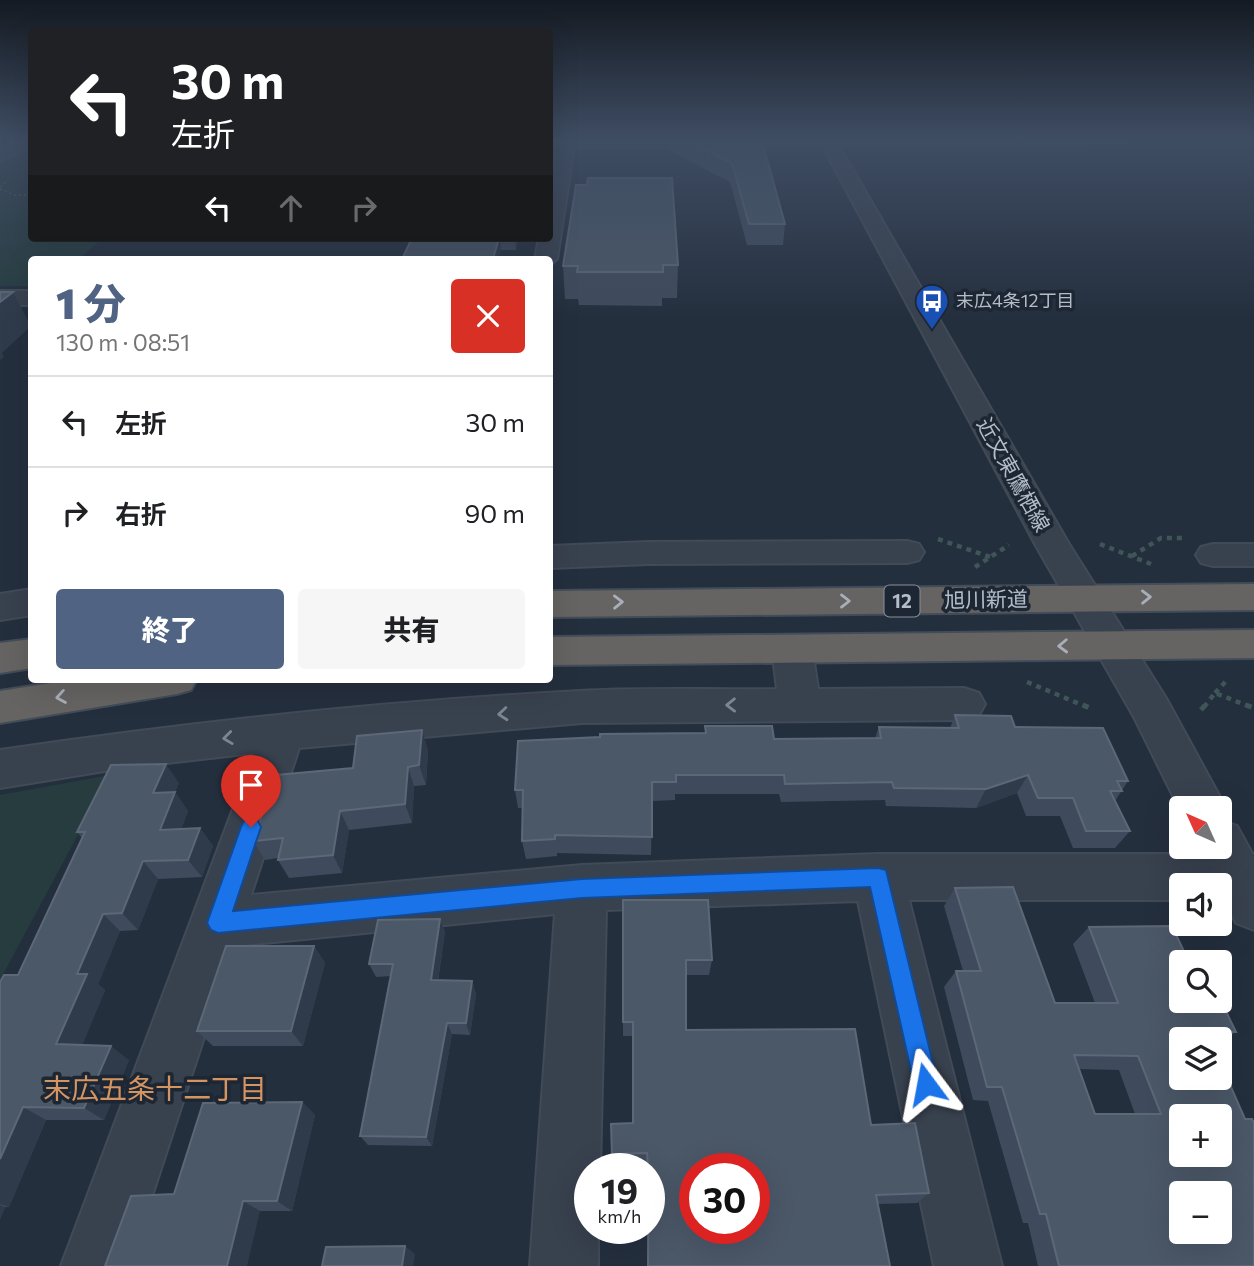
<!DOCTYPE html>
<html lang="ja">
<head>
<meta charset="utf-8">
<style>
	:root { --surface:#fff; --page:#f6f6f6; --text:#202124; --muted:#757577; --line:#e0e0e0; --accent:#506383 }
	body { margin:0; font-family:Commissioner,"Noto Sans JP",sans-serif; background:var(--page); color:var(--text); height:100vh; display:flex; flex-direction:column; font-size:26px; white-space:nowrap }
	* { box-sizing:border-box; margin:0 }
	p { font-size:23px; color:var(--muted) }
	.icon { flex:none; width:38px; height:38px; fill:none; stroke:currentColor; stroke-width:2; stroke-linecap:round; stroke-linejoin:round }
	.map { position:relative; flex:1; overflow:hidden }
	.side { position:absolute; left:28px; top:256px; width:525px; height:427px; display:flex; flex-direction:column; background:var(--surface); border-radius:7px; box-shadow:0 7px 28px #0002 }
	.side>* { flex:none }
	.banner { position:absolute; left:28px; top:28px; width:525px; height:214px; border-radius:7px; box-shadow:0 7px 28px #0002; background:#202124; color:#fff; overflow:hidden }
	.needle { width:46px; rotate:315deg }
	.tools { position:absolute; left:1169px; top:796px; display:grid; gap:14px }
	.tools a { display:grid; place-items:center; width:63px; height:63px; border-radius:7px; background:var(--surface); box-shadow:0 7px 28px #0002; font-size:35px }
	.speed { position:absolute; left:574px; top:1153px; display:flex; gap:14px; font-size:35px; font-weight:700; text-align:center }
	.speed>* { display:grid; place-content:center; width:91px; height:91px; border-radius:50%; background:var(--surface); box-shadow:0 7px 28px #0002; line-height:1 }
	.speed small { font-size:18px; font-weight:400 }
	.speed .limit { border:10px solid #d22; background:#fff; color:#111 }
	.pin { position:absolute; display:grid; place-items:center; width:60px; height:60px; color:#fff; margin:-72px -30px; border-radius:50% 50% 50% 0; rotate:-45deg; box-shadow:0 0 7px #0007 }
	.pin .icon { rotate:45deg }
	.me { position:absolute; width:77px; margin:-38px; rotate:347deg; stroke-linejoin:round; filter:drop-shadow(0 0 5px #0008) }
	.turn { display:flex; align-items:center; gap:24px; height:147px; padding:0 28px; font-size:32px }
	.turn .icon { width:91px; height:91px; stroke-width:2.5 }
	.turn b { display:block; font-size:49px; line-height:60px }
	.lanes { display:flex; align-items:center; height:66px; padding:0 28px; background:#0003; justify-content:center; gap:35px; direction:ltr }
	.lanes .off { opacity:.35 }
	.round { display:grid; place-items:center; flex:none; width:74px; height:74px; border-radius:7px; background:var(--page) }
	.overview { display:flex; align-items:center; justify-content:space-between; height:119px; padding:0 28px }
	h1 { font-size:42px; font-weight:800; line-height:52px; color:var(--accent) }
	.primary-button { display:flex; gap:14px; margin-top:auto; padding:14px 28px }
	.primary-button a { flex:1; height:80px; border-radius:7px; background:var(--accent); color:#fff; font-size:28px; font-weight:800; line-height:80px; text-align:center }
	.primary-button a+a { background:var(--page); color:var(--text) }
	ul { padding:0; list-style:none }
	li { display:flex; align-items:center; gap:21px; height:91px; padding:0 28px; border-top:2px solid var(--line) }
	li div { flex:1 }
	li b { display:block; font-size:26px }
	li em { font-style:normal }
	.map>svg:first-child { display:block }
	.green { fill:#263c3f }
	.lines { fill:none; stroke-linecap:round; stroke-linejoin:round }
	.service-casing { stroke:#414a57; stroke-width:3 }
	.minor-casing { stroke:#414a57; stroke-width:4 }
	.tertiary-casing { stroke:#414a57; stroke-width:4 }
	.trunk-casing { stroke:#434c59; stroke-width:4 }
	.path-far2 { stroke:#3f5557; stroke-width:2; stroke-dasharray:2.5 2.5; stroke-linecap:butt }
	.path-far1 { stroke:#3f5557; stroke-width:4.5; stroke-dasharray:5 5; stroke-linecap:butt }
	.path { stroke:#3f5557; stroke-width:5; stroke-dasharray:6 6; stroke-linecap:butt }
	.service { fill:#38414e; fill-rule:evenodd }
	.minor { fill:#38414e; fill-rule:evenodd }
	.tertiary { fill:#38414e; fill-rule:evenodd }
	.trunk { fill:#656462; fill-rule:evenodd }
	.wall { fill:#3f4b5c; fill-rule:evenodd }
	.shaded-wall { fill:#2f3b4b }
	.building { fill:#4b5868; stroke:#5c6777; stroke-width:2; fill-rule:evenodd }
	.oneway { stroke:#a8afba }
	.oneway2 { stroke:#7c8592 }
	.route { fill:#1a73e8; stroke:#114b97; stroke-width:2 }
	.labels { text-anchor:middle; stroke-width:7; stroke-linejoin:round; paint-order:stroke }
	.far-poi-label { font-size:18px; fill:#b4bcc9; stroke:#1d2633; text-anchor:start }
	.shield { fill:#1d2633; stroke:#878f9c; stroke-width:2 }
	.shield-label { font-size:19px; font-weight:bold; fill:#b4bcc9 }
	.street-label { font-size:21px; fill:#b4bcc9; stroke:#1d2633 }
	.near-neighbourhood-label { font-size:28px; fill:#d59563; stroke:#1d2633 }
</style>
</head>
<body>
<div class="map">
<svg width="1254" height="1266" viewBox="0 0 1254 1266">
	<rect width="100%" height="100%" fill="#242f3e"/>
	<path class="green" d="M31,145L32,238H103L79,259H32L31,286H0V164Z
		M110,775L0,980V795Z"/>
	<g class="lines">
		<defs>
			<path id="service" d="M1126,140L1129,145L829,147L825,144L829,141Z"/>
			<path id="minor" d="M18,139H32V145L0,161V149Z
				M550,139H835L836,141L828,146L574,147L557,259L550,265V259H535L539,238H550V187L557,147H550Z
				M0,291H32V305H0Z
				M907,541L919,544L924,552L919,560L907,563L648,564L550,568V546L648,542Z
				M1213,544H1254V566H1213L1201,563L1196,555L1201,547Z
				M32,589V615L0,620V594Z
				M792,635L806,639L812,649L818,689L964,688L979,693L985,704L979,715L964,720L582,723L299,748L251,895L582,865L878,854H1254V900H1220V886H1181V900H909L1002,1266H934L858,901L606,910L600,1169H590V1228H598V1266H530L555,914L234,946L129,1266H61L254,753L123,768L0,788V750C192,722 386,701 580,691C645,687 711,690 777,689L772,649L778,639Z"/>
			<path id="tertiary" d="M819,139H835L1069,544L1166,698L1226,808L1221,820L1237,826L1254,857V930L1236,923L1199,847H1220V808H1181V812L1134,717L1035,544Z"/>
			<path id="trunk" d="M1254,584V610L550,617V591Z
				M1254,630V658L550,665V637Z
				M32,639V668L0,673V643Z
				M76,679H197L191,690L177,694L0,723V691Z"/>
		</defs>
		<use href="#service" class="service-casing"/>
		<use href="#minor" class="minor-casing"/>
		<use href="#tertiary" class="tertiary-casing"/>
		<use href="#trunk" class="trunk-casing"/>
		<path class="path-far2" d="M0,187L8,180
			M0,189L14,195H32"/>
		<path class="path-far1" d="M938,539L990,557
			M1100,544L1151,564
			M1132,556L1161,538H1183
			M975,567L1009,545
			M1027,682L1087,707
			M1215,693L1228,679
			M1204,707L1215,693L1251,707"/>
		<path class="path" d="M1083,705L1090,708
			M1246,705L1254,708
			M1201,710L1205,705"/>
		<use href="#service" class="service"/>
		<use href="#minor" class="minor"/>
		<use href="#tertiary" class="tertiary"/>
		<use href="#trunk" class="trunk"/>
	</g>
	<path class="wall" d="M668,139H759L785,224L783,245H747L730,182L667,149Z
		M412,238H519L516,250H501Z
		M678,265L677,298H662V306L579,305L578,299H565L563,266Z
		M955,715L1015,727L1128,781L1115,801L1130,831L1115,848H1073L1060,816H1026L1017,793L976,808L886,806L885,800L781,802L779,794H675V800L652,801L651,855L557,853V856L526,859L522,841L523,808H518L515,790L705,733V726L774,739L875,738L879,727L950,728Z
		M428,750L426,785L414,786L412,823L349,830L342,873L289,878L278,860V858L265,860L253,841L353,768Z
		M179,783L175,792L188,811L181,829L200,828L213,846L202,877L158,879L138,930L120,931L98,984L105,990L82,1045L129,1060L104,1120H46L9,1207H5L0,1219V982L18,975L82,838L77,832Z
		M955,888L1055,1003H1095L1073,944L1089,927L1181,1001L1236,1032L1220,1042V1040H1181L1254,1266H1038L1028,1223H1023L988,1101L973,1100L944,987L956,971H963L944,906ZM1079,1069L1119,1070L1135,1114H1095Z
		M623,900L712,960L709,975H686V1030L871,1125L929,1193L917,1203L878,1204L890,1266H647V1228H649V1169H647V1164H612V1154L632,1123L633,1036H623Z
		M440,919L445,932L438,981H472L476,994L470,1035L452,1034L432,1146L368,1145L360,1136L391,976L376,977L369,964Z
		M314,946L325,963L303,1046H213L197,1031Z
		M302,1102L315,1115L292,1211H260L174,1194Z"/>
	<path class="shaded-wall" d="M499,238H500L501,250L499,259H493Z
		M515,238H519L516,250Z
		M13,292L31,326L2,353L4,357L0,360V302Z
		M422,730L428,750L426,785L419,765Z
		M166,764L179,783L167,811L153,793Z
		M408,767L414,786L412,823L405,804Z
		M1028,775L1017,793L976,808L986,789Z
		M175,792L188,811L174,848L160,830Z
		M340,811L349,830L342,873L333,855Z
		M200,828L213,846L202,877L188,860Z
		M143,861L158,879L138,930L122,913Z
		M103,914L120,931L98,984L105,990L77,1058L56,1044L77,974Z
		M440,919L445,932L436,993L431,980Z
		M314,946L325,963L303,1046L291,1031Z
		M472,981L476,994L470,1035L466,1023Z
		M447,1023L452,1034L432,1146L426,1137Z
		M111,1046L129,1060L104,1120L84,1108Z
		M302,1102L315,1115L292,1211L277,1201Z
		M23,1107L46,1120L9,1207L0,1204V1159Z
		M243,1201L260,1211L247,1266H227Z
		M0,1205L5,1207L0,1219Z
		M405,1246L415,1254L413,1266H402Z"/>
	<path class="building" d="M684,139H759L762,141L785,224H749L732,163Z
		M588,178H672L678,265H663V272H577L578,266H563L576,185H587Z
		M412,238H499L493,259H402Z
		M0,292H13L0,302Z
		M955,715L1011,716L1015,727L1103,728L1128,781H1117L1122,791H1110L1130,831H1086L1073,798H1038L1028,775L986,789L894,788L892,782L785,784L784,775H676V782H652V837L555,835V839L522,841L523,790H515L518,741L600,737V734L706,733L705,726H772L774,739L881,738L879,727L959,728Z
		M422,730L419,765L408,767L405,804L340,811L333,855L278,860L283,838L253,841L276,775L353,768L357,736Z
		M166,764L153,793L175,792L160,830L200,828L188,860L143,861L122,913L103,914L77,974H87L56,1044L111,1046L84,1108L23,1107L0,1159V982L4,975H18L85,832H77L111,765Z
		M1013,887L1055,1003H1118L1089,927L1172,926L1189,962H1181V1001H1220V999L1236,1032L1206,1031L1210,1040H1181V1078H1220V1062L1245,1119H1252L1254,1123V1266H1059L1046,1214H1040L1002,1087H987L956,971H981L955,888ZM1074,1055L1138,1056L1161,1114H1095ZM1181,1116H1220V1155H1181ZM1181,1194H1220V1232H1181Z
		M623,900H708L712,960H686V1030L855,1029L871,1125L915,1123L929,1193L876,1195L890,1266H648L649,1169H648L647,1153L612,1154L611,1124L633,1123V1022H623ZM695,1169H754V1228H695Z
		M440,919L431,980L472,981L466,1023H447L426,1137L360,1136L393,964H369L378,920Z
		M226,946H314L291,1031H197Z
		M302,1102L277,1201H243L227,1266H105L131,1196L174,1194L203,1103Z
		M405,1246L402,1266H322L326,1247Z"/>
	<defs><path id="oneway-chevron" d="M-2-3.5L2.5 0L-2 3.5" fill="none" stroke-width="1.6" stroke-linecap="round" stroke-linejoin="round" transform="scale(1.75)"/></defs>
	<g class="oneway">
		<use href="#oneway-chevron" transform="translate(1146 597) rotate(-1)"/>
		<use href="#oneway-chevron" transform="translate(845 601)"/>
		<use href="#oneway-chevron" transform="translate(618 602) rotate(-1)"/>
		<use href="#oneway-chevron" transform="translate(1063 646) rotate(178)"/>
		<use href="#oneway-chevron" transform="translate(61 697) rotate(170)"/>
	</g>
	<g class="oneway2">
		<use href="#oneway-chevron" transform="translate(731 705) rotate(179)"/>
		<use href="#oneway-chevron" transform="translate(503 714) rotate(175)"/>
		<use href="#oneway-chevron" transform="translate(228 738) rotate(173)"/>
	</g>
	<linearGradient id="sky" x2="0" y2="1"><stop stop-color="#141a22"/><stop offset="0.44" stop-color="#3f4d63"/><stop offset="1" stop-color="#3f4d63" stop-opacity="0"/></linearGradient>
	<rect width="1254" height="317" fill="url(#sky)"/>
	<path class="route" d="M251,819L258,821L261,827L233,911L582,879L878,868L886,870L938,1084L935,1093L926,1097L918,1093L914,1084L870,887L582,898L218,933L211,930L207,923L241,827L244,821Z"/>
	<defs>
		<symbol id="bus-pin" viewBox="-11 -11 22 30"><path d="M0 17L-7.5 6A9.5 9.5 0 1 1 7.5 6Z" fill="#1a4fb4" stroke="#1d2633"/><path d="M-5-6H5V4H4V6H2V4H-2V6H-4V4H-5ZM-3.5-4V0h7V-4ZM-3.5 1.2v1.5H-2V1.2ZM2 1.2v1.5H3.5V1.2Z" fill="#fff"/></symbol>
	</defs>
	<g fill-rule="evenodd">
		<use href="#bus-pin" x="913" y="282" width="38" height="52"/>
	</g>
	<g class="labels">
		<g class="far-poi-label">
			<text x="956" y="307">末広4条12丁目</text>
		</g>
		<rect class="shield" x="884.5" y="585.5" width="35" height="31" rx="5"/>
		<g class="shield-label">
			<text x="902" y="608">12</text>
		</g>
		<g class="street-label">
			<text transform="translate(1013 475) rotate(61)" y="7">近文東鷹栖線</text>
			<text transform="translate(986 600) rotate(-1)" y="7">旭川新道</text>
		</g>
		<g class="near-neighbourhood-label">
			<text x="155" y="1099">末広五条十二丁目</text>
		</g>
	</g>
</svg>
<div class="tools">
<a><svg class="needle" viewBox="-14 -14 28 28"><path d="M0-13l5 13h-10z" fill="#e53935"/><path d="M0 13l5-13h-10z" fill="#757577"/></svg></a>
<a><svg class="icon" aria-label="sound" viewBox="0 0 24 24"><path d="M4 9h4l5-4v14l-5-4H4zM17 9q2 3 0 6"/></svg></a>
<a><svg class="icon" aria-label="search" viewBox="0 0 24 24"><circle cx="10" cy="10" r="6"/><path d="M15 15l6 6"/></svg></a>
<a><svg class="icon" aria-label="layers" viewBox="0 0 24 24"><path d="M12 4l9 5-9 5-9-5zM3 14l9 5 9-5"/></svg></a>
<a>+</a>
<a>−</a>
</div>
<div class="speed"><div>19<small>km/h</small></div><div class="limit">30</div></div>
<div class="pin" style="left:251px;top:827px;background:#d93025"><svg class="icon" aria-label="arrive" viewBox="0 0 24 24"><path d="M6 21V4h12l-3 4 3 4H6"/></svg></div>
<svg class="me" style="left:926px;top:1084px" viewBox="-20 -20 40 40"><path d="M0-17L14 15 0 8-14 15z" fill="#1a73e8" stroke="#fff" stroke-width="4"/></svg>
<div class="banner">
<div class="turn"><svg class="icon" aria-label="left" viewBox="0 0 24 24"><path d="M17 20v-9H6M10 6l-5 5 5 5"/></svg><div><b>30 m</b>左折</div></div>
<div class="lanes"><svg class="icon" aria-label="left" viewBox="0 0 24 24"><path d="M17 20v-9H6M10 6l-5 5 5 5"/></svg><svg class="icon off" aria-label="ahead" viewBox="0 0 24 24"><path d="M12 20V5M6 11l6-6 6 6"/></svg><svg class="icon off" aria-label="right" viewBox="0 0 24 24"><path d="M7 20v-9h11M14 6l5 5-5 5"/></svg></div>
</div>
<section class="side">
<div class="overview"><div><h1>1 分</h1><p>130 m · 08:51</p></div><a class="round" style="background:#d93025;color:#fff"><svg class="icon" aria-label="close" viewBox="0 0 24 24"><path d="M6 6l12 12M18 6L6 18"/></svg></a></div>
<ul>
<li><svg class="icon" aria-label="left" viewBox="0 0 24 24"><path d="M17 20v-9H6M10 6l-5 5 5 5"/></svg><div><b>左折</b></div><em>30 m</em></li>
<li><svg class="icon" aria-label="right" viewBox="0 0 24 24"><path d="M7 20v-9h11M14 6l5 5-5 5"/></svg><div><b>右折</b></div><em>90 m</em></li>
</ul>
<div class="primary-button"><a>終了</a><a>共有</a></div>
</section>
</div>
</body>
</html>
